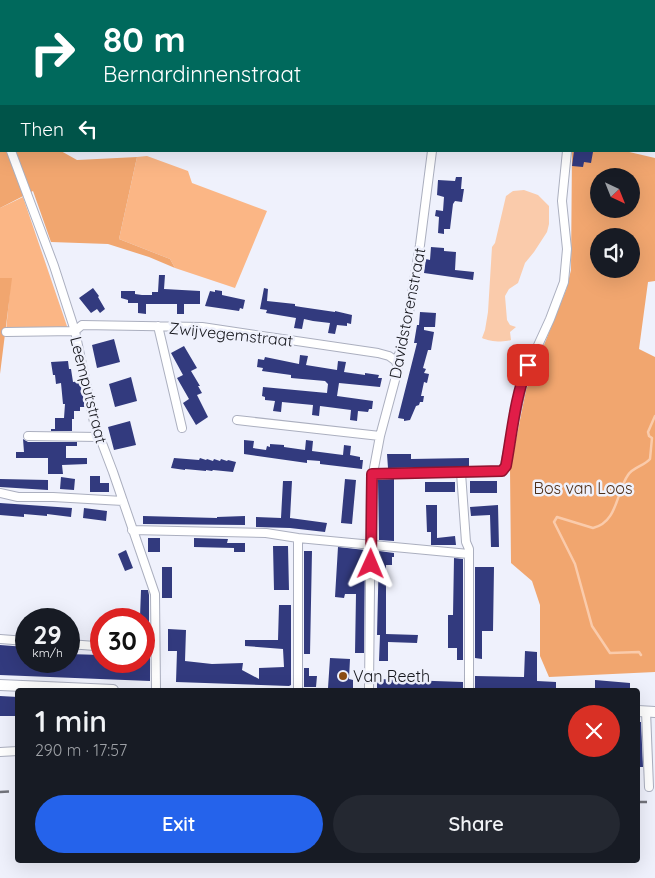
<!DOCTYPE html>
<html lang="en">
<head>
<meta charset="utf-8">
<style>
	:root { --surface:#171b24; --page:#242831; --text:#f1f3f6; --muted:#9ea1a6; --accent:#2563eb }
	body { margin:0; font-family:Quicksand,sans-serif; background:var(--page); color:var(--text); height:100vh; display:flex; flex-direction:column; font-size:19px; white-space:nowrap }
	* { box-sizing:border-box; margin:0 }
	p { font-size:16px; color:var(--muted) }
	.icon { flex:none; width:28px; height:28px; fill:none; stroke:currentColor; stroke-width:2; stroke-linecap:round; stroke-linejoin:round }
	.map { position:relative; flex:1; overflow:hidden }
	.details { position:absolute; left:15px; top:688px; width:625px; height:175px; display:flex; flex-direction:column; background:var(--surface); border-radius:5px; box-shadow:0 5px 20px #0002 }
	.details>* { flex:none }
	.top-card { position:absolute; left:0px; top:0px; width:655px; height:152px; box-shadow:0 5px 20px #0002; background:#00695c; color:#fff; overflow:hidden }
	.needle { width:32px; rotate:137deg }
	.buttons { position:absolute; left:590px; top:168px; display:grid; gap:10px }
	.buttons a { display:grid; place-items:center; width:50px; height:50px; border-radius:50%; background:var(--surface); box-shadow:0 5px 20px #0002; font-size:25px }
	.speed { position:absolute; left:15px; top:608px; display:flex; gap:10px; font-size:25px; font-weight:700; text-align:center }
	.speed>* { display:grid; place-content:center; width:65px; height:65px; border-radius:50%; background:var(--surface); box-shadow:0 5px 20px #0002; line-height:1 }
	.speed small { font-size:12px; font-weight:400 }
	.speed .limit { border:8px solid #d22; background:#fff; color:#111 }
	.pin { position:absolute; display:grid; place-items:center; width:42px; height:42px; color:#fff; margin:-21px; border-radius:10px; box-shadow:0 2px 8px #0006 }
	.me { position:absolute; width:55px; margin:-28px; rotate:1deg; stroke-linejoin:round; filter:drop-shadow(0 0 4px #0008) }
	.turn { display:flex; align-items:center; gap:18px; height:105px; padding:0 20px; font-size:22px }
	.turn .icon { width:65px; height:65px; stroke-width:2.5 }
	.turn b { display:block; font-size:35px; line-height:42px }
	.then { display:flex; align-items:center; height:48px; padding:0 20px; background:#0003; gap:10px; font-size:19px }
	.round { display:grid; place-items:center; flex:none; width:52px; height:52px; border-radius:26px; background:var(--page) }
	.overview { display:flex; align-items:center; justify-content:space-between; height:85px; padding:0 20px }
	h1 { font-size:30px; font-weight:600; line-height:38px }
	.button { display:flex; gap:10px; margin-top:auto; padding:10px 20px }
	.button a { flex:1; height:58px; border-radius:30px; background:var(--accent); color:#fff; font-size:20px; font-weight:600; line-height:58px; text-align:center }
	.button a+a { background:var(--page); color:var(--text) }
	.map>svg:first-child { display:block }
	.green { fill:#fbb685 }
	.forest { fill:#f1a66f; fill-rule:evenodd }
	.water { fill:#facbab }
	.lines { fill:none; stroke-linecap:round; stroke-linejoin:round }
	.stream { stroke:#facbab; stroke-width:2.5 }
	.building { fill:#323a7e }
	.minor-casing { stroke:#abafbf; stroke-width:10 }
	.major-casing { stroke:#abafbf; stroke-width:12 }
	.minor { stroke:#fff; stroke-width:8 }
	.major { stroke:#fff; stroke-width:10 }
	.rail { stroke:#72737b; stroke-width:2.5; stroke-dasharray:9 9; stroke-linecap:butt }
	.route-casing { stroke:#92132f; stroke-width:12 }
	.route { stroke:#e11d48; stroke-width:9 }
	.poi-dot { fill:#8b4c14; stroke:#eff1fc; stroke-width:2 }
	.labels { text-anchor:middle; stroke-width:5; stroke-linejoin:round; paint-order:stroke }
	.street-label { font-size:16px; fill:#15161c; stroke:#eff1fc }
	.park-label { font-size:16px; fill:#4e2f18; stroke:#eff1fc }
	.poi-label { font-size:16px; fill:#15161c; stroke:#eff1fc; text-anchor:start }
</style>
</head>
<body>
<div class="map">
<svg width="655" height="878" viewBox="0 0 655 878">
	<rect width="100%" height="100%" fill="#eff1fc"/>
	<path class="green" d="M147,156L188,171L192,183L267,211L235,288L175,268L170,259L119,239L137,157Z
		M23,197L69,332L6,331L11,278H0V208Z"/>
	<path class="forest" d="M0,128L1,151H61L77,160L137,157L119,239L170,259L175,268L149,257L108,244L51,242L33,191L0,208Z
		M572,151H625L655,158V281L648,282L639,349L655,357V672L549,677L540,656V605L532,581L511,563L510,470L526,390L566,290L571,270ZM599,176H631V209H599ZM599,236H631V269H599Z
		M0,278H12L0,374Z"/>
	<path class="water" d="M524,190L538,195L549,206V224L547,232L534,252L525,263L518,283L509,289L505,296L507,320L510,325L516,327L510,332L511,340C503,343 488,341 482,338L485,330L488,312L492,247L495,243L506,196L513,191Z"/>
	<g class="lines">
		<path class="stream" d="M641,655L639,652L610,653L592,626L575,564L554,522L557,517L593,528C618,522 616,492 628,475C633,467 644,466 650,459L652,438L649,436L648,432L655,416"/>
	</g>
	<path class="building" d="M574,151L593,152L591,163L584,162L583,167L572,166Z
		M456,177H462L461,189H464L462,202L455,201L453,204L450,229H444V234L438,233L439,217L435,216L436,210L443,211L444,197L437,195L438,180L455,181Z
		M431,247L444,248V251L456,252L455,270L474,272L473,280L424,273L426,259L430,260Z
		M159,275H165L164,289L200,291V304H184V314H177V304H146V314L138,313V303H128V300L121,298V291H135V294L142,295H152V292H158Z
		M93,288L99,296L98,297L105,309L100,313L97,309L91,313L79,298Z
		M264,288L268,289L267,301L295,304V306L301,307L335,312V311L352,315L351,324L347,323V326L337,325L335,334L328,333L330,323L313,321L304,319L302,329L294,328L296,318L266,313L267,310L260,309Z
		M215,290L222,291V295L245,300L243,309L240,308L239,311L205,306L210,291L215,292Z
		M420,312L436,313L435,327H424V330L434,332L431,350H428L423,368L426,369L424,373L429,374L427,383L424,382L421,396H424L423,402H420L419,405L416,406L410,420L404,421V419L398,418L417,343H414L417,325H419Z
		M114,339L120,362L97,368L92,345Z
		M184,346L197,368L191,371L200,386H198L202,393L197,395L208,417L196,425L183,403L189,399L177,378L183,375L171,353Z
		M300,355L308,356L306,365L337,370L338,361L346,362L344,372L365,375V373L379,375L378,378H382L380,387L339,383L337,396L373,401L372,409H369L368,412L358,411L357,421L350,420L351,410L320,406L319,416L312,415L313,405L292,403L282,402L281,412L273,411L275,401L265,400V397L262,396L263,387L327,393L328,384L325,381L291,378V375L262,371L263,368L257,367L258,359L264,360L265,357L299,364Z
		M68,361L69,369H71L73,382L80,381L85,407H80V411H74V419H72V431H51V429H55V418H64L65,404H63L61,383L56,384L55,375H53L51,362Z
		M131,377L137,401L115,407L109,384Z
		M130,421L136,445L114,450L108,427Z
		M23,439L28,442H77V446H66V458H87V464L62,465L63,474H48V458H16V452H24Z
		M244,440L254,441L253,448L266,450L267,446L270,447V444L284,445V447L305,450L306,440L313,441L312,451L343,455L344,445L351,446L350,455L360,457V460H363L362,469L320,464V461L307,460V463L244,454Z
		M387,454H411V459L469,458V467L388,468Z
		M174,458L199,460L200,458L206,460L207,459L213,461L214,459L220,461L221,459L227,461L228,460L236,462L233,472L213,470L212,471L206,470V471L185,469V470L171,468Z
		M90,476H100V483H109V492H90Z
		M61,477L75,479L74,490L60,489Z
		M0,479L48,480V490L0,487Z
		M345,479L356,480L352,524L341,523Z
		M394,479V541L379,540L378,480Z
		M283,481H292L290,518L327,523L325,532L290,528L256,527V517L281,518Z
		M470,481H497V493H470Z
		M425,482H455V492H425Z
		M0,503L72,508L71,517L47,514V516L24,514V517L0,515Z
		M426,505H437V538L455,536L456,545H431V532H427Z
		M498,505L499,547H491L490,515L471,516L470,507Z
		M84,508L107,511L106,521L83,518Z
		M143,516L217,518V517L245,516V525L143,524Z
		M148,538H160V552H148Z
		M194,538L228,539L227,543H245V552H234V548L194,547Z
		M273,546H288L289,590H274Z
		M338,547L365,550L364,653H355L356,594H345L344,598L335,597Z
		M126,550L133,568L125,571L118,554Z
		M304,551H312L310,654H304Z
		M379,551L394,553V557H392V565H386V634L418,635L417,643L388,642V661H379L380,635H377Z
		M454,558L463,559V660H457V648H448V615H453Z
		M162,567H172V598H162Z
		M475,567H494L493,631H482V659L475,658Z
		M141,590H148L149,595V634H144V618L140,617Z
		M279,605H291V685L289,686L176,682L177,651H168V629L186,630L185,661L212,664L243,663L242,670L259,679V668L284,667L283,649L245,646V640H278Z
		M0,645L26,647V661H69V654L101,655V661H144V657H150V681L0,675Z
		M525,651L537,652V681L556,682V690H475V676L524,677Z
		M330,658L350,659L349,679L353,680V689L328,688Z
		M304,668H309V676H317L316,687H304Z
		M377,679L463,682V690H377Z
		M595,680L630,683V690H595Z
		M0,696L18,697V716H0Z
		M638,722H641L643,767H638Z"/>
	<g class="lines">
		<defs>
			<path id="minor" d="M551,0L552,1
				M451,1L452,0
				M650,1V0
				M654,40L655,41
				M0,114L1,118
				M11,151L54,266L75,331L94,422L113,472L155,594L156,690
				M158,326L182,428
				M6,332L75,331L82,325L202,327L378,353L389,356L396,361
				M237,420L380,436
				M28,436L99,437
				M461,473L466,542L469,549V690
				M373,474L493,472L502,471L504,469L524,376L550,319L564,282L567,249L562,201L567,151
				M0,493L18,497H53L123,501
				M132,530L266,533L298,538L469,554
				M0,639L26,641
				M69,644L95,646
				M298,690V538
				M369,690L371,484L380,436L398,369L396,361L404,343L420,245L432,151
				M646,711L649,787
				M0,752L18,751"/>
			<path id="major" d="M0,685L113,690
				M638,711L655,712"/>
		</defs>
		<use href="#minor" class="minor-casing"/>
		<use href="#major" class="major-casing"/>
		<use href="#minor" class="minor"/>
		<use href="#major" class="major"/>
		<path class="rail" d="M0,792L18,791
			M638,802H655"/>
	</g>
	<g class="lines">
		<defs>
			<path id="route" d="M371,564L372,474L502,471L506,466C512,433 515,396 528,365"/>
		</defs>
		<use href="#route" class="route-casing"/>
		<use href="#route" class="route"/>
	</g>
	<circle class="poi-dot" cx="343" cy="676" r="5"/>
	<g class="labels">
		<g class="street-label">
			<text transform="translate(407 313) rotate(-79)" y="6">Davidstorenstraat</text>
			<text transform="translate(231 334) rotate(6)" y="6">Zwijvegemstraat</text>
			<text transform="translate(89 390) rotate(76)" y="6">Leemputstraat</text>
		</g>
		<g class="park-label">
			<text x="583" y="494">Bos van Loos</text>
		</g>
		<g class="poi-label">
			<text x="353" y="682">Van Reeth</text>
		</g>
	</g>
</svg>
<div class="buttons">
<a><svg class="needle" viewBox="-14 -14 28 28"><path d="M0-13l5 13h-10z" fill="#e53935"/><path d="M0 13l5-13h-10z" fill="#9ea1a6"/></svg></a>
<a><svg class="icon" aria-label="sound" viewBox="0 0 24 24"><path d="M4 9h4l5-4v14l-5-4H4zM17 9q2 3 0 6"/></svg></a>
</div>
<div class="speed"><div>29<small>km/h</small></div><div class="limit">30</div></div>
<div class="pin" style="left:528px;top:365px;background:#d93025"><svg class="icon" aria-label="arrive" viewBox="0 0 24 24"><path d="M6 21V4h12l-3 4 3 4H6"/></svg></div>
<svg class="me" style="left:371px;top:564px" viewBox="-20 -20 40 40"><path d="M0-17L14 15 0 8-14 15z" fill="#e11d48" stroke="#fff" stroke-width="4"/></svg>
<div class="top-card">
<div class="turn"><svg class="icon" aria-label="right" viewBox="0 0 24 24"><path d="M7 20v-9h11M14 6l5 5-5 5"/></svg><div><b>80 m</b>Bernardinnenstraat</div></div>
<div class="then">Then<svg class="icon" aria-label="left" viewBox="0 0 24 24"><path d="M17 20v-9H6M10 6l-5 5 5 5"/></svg></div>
</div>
<section class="details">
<div class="overview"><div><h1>1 min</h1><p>290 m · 17:57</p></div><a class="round" style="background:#d93025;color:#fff"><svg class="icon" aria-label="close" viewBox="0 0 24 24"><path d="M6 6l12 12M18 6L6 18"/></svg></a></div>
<div class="button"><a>Exit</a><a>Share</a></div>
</section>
</div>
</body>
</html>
